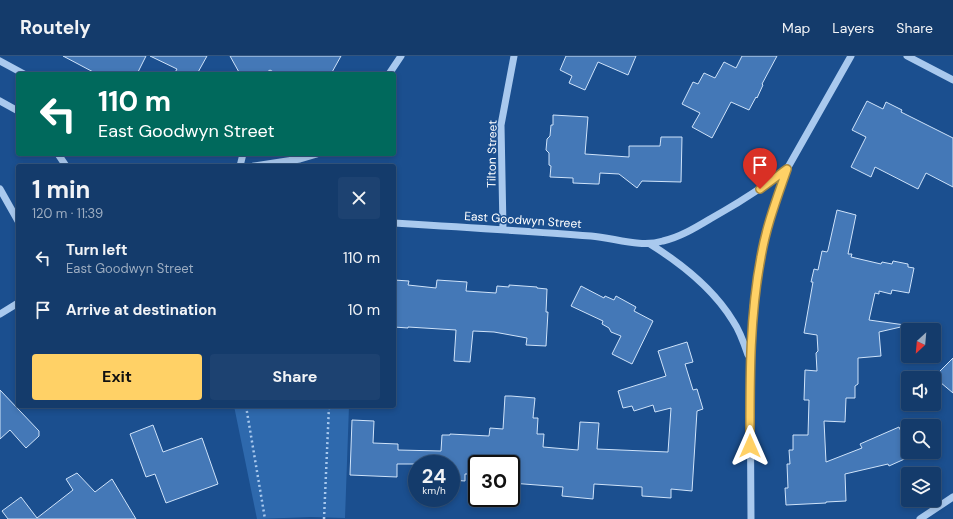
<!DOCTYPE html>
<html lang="en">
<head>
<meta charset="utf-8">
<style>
	:root { --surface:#143b6b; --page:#1d4271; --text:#f1f3f6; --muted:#9dadc1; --line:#33557e; --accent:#ffd166 }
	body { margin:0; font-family:"DM Sans",sans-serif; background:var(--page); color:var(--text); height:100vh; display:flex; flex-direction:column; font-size:15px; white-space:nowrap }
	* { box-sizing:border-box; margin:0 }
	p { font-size:13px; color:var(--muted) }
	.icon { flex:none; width:22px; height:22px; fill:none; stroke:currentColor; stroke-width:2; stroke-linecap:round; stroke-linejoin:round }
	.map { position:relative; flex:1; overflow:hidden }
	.sheet { position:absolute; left:16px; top:108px; width:380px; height:244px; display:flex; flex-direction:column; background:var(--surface); border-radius:4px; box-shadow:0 2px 6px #0003,0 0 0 1px var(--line) }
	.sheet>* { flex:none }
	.top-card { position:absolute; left:16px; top:16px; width:380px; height:84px; border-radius:4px; box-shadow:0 2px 6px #0003,0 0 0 1px var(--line); background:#00695c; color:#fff; overflow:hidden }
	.needle { width:26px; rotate:206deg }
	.tools { position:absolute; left:901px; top:267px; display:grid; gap:8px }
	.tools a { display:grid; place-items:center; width:40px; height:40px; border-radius:4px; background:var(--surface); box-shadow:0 2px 6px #0003,0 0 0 1px var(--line); font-size:20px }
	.speed { position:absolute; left:408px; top:399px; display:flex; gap:8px; font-size:20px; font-weight:700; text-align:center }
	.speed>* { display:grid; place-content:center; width:52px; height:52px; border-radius:50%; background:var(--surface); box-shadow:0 2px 6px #0003,0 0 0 1px var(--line); line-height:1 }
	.speed small { font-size:10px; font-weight:400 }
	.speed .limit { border:2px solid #111; border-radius:6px; background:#fff; color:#111 }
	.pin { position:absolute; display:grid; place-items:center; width:34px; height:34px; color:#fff; margin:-41px -17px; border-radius:50% 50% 50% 0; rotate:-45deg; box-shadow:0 0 4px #0007 }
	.pin .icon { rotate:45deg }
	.me { position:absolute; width:44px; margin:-22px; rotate:0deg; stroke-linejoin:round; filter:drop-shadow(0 0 3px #0008) }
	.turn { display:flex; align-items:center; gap:14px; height:84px; padding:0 16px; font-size:18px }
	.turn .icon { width:52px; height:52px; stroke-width:2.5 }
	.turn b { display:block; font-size:28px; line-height:34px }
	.round { display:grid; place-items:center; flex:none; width:42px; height:42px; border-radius:4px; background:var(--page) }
	.headline { display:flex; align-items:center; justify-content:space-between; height:68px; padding:0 16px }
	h1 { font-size:24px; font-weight:700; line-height:30px }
	.primary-button { display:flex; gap:8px; margin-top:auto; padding:8px 16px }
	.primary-button a { flex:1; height:46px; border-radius:4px; background:var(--accent); color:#111; font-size:16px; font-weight:700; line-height:46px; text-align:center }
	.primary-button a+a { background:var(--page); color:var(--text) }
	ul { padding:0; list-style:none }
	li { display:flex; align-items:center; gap:12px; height:52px; padding:0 16px }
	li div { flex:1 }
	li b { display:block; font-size:15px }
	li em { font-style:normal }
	header { display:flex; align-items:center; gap:24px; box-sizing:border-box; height:56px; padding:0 20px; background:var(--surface); border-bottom:1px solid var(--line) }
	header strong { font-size:19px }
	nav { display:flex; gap:22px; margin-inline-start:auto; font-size:14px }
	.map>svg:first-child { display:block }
	.green { fill:#2e69ad }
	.building { fill:#4478b7; stroke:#cfe3fa }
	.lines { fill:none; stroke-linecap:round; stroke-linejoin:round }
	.path { stroke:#a9c9ee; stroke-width:2.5; stroke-dasharray:2 3; stroke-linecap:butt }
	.minor { stroke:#a9c9ee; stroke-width:7 }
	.route-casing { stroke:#a68842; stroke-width:10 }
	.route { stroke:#ffd166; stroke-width:7 }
	.labels { text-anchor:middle; stroke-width:3; stroke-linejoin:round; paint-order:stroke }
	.street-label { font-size:12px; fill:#fff; stroke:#1b4f8f }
</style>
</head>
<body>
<header>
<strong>Routely</strong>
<nav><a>Map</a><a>Layers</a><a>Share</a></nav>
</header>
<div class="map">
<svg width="953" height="463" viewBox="0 0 953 463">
	<rect width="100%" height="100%" fill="#1b4f8f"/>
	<path class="green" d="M234,350H349L345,462L311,461L257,463Z"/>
	<path class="building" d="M63,0H146L137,18H97Z
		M150,0H207L197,18H174L177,13Z
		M230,0H341L331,18H277L270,14L264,18H240Z
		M566,0H636L628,19L598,6L585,34L569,27L572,20L560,14Z
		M742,0H777L762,28L763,29L757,42L756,41L749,54L731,46L712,82L692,71L700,57L682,48L693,26L698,28L704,17L715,22L724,6L736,12Z
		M867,45L883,53L886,46L902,54L901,56L953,82V131L926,117L918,133L875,111L871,121L851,111L866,81L852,74Z
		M553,59L588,61L585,98L629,101V90H660L661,81H682L681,126L642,125L637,132L619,118L600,117L599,128H596L573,127V122L550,121L551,110L549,109V97L546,94L547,83L550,80L551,69H553Z
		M837,154L856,159L848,198H852L851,201L881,208L882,206L892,208L893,205L908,208V211L914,212L909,237L892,234L891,238L879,235V238L875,237L869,264L905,269V270L879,276L881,300L858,302V328L855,330V342H846L845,366L824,365L826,406L862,392L860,388L899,371L904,382L908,380L909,401L889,410L888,408L845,418L846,445L826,446V447L786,449L785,432H788L787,408H790L789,394H793V379H808L809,344H804L805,314L817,315L816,297L818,295L817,279L804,277L813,226H811L814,213L818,214L822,195L827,196L828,194Z
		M394,224L409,225L408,229L436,232L437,224L467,226L466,235L496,237L497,230L509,231V229L537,231V232L547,233L546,256H548L546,290L526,289L527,282L494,276L473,275L470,306L454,305L456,274L408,271V272L394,271Z
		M581,230L604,242L605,240L614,244L616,240L636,251L634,255L653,265L632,308L612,298L621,280L611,276L609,272L602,268L603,265L571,250Z
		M687,286L693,306L685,308L693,334L697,333L703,353L697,355L692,435L671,433V442L642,440V431L594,428L593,443L562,440L563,431L511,427V408H475V418H465V425L451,424V408H397V421L350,419L352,364L374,365L373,387L398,388V394L441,395L442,379H450V378L489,380L490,372L503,373L505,340H511L535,342L533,362H538L537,378H544L543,391L578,394L580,366L599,367L597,393L668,396L671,352L655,356L653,349L634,355L632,350L623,352L618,335L666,320L658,295Z
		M953,302V337L934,321Z
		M0,334L39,375V380L26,392L10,374L0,383Z
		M153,369L163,396L202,382L218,428L166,447L155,418L146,421L130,378Z
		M77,417L95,436L112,423L136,463H8L2,455L21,441L37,462L73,434L66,423Z"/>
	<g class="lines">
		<path class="path" d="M246,350L265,463
			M324,463L329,350"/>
		<path class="minor" d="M907,0L953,24
			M0,5L24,18
			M389,18L401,0
			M0,45L18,55
			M58,98L66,110
			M240,110L243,98
			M254,110L300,103L317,98
			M0,133L18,165
			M394,167C460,171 526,175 591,180C615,182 640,192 663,185C680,181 695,172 710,163C737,148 762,132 786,114
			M503,173L501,69L514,0
			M650,188C682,208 713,232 733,265C740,275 744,287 748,299
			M0,258L18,247
			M751,463L750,303L753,251L761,200L773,153L787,113L851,0
			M920,463L953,441"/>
	</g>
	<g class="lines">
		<defs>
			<path id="route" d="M750,390C750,327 749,264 761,201C766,171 777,142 787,113L760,133"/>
		</defs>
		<use href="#route" class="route-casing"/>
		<use href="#route" class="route"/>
	</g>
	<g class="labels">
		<g class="street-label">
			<text transform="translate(492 98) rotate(-89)" y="4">Tilton Street</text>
			<text transform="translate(523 164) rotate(4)" y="4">East Goodwyn Street</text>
		</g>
	</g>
</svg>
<div class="tools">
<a><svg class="needle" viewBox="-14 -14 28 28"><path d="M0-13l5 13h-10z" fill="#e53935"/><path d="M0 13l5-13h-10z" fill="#9dadc1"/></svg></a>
<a><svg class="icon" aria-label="sound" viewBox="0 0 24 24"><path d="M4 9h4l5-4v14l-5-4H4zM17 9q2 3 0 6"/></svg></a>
<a><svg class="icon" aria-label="search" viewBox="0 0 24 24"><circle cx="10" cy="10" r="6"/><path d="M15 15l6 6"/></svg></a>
<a><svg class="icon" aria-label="layers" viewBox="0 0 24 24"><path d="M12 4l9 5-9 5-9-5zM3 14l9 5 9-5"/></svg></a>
</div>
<div class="speed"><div>24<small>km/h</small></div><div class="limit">30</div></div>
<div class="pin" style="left:760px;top:133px;background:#d93025"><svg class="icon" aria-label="arrive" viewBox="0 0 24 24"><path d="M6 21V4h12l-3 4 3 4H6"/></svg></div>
<svg class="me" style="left:750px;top:390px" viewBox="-20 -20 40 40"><path d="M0-17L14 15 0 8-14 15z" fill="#ffd166" stroke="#fff" stroke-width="4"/></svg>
<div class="top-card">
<div class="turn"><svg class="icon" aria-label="left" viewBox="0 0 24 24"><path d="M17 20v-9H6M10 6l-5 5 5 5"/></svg><div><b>110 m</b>East Goodwyn Street</div></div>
</div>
<section class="sheet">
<div class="headline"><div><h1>1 min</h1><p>120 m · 11:39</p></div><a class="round"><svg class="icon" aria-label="close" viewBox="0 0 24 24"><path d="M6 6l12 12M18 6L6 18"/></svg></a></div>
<ul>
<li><svg class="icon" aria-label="left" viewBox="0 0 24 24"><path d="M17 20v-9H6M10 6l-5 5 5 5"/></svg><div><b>Turn left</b><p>East Goodwyn Street</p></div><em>110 m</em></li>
<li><svg class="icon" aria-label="arrive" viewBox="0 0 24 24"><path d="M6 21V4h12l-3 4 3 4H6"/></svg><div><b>Arrive at destination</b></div><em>10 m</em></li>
</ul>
<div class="primary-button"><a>Exit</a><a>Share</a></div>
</section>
</div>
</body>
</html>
